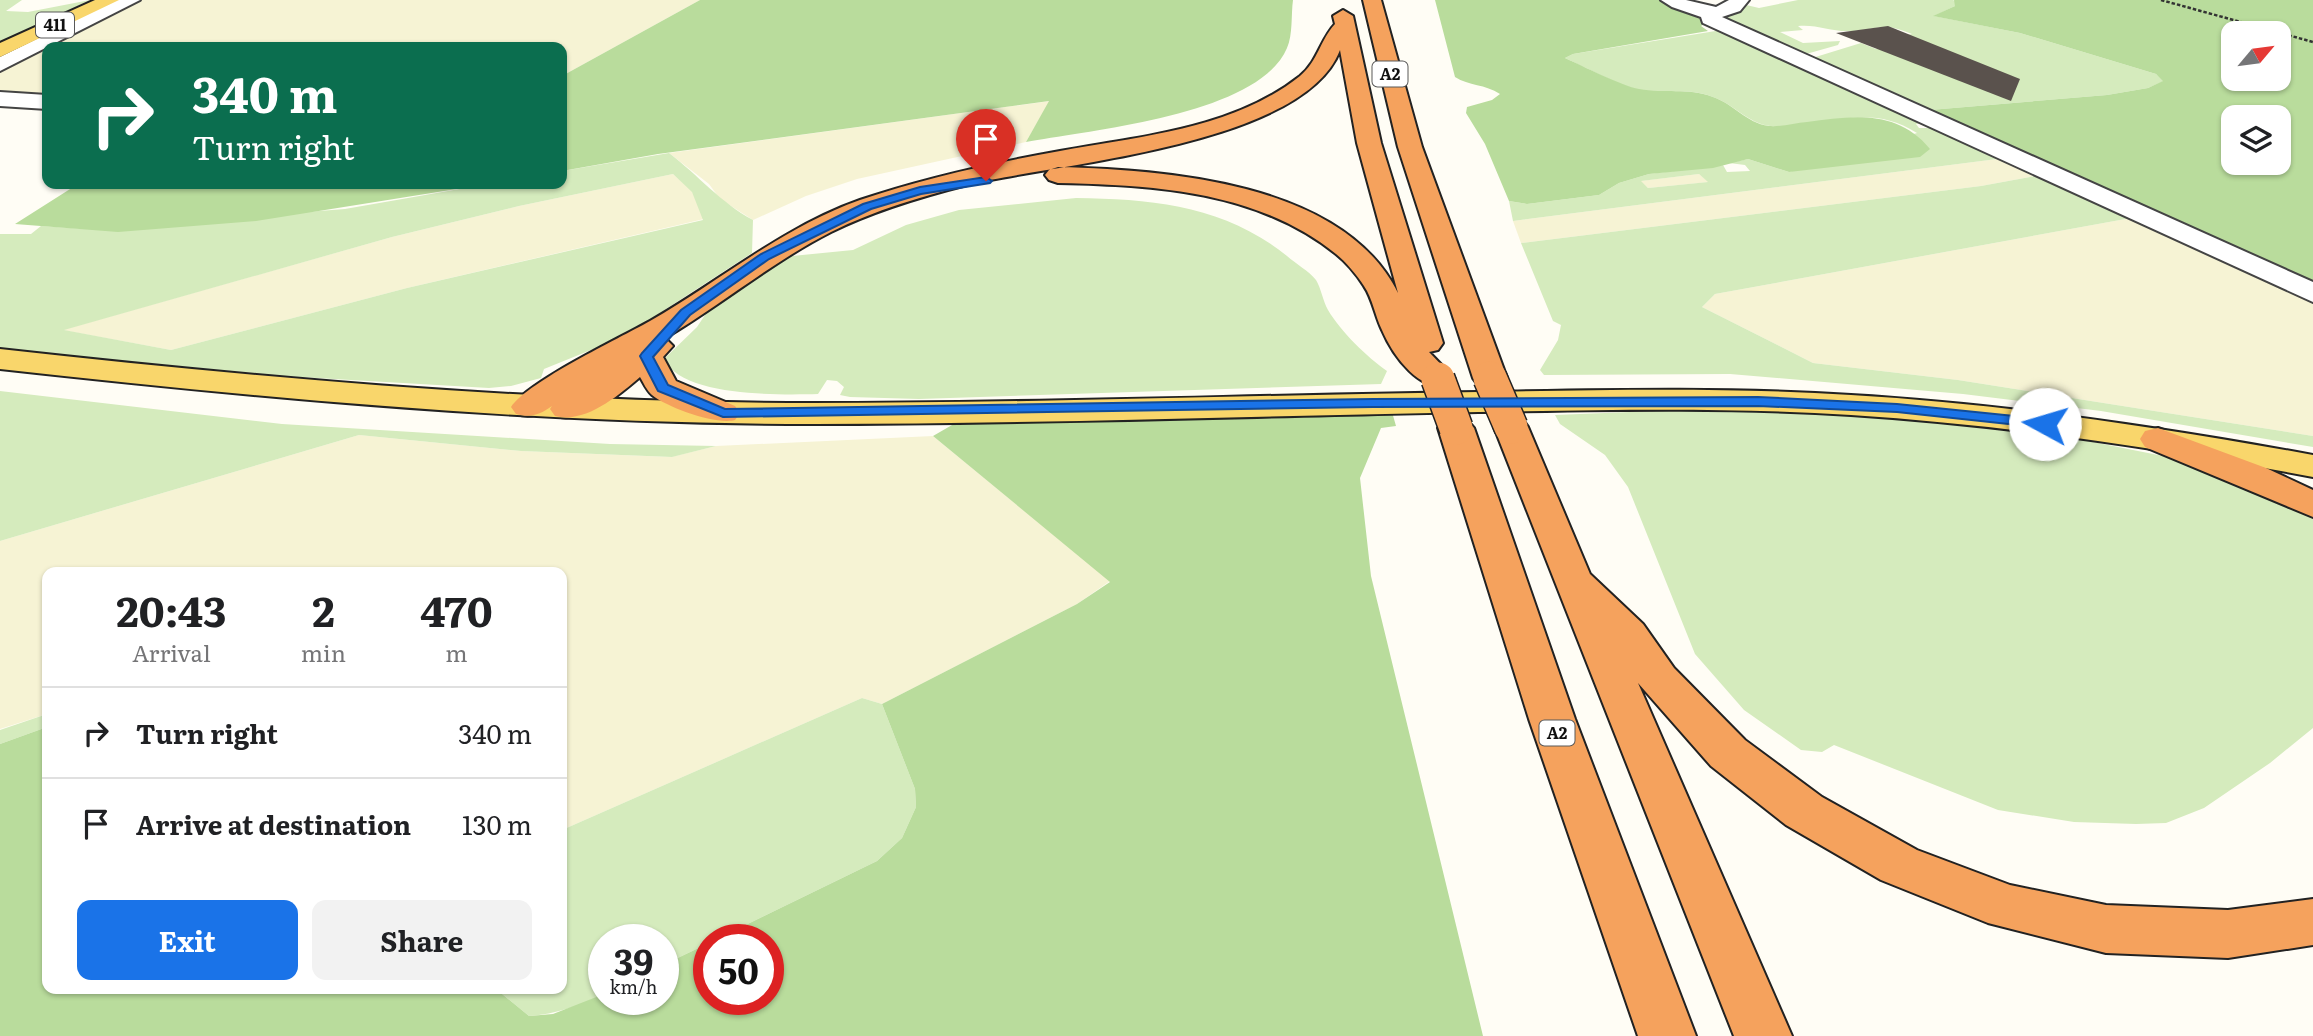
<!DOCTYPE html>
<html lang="en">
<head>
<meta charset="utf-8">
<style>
	:root { --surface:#fff; --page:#f2f2f2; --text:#202124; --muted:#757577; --line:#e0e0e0; --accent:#1a73e8 }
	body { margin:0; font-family:Literata,serif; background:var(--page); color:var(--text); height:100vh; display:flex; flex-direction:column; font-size:26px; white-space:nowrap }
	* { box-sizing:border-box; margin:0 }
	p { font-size:23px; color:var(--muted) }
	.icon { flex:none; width:38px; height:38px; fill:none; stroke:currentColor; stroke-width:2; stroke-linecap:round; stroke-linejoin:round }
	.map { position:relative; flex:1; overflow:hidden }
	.drawer { position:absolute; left:42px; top:567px; width:525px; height:427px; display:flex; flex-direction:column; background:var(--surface); border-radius:14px; box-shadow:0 2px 5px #0004 }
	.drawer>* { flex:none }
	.top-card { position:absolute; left:42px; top:42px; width:525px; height:147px; border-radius:14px; box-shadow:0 2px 5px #0004; background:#0b6e4f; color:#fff; overflow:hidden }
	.needle { width:46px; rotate:61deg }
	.buttons { position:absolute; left:2221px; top:21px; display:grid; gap:14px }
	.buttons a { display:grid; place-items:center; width:70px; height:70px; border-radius:14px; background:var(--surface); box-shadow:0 2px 5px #0004; font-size:35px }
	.speed { position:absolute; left:588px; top:924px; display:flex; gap:14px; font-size:35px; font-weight:700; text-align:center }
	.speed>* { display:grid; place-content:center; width:91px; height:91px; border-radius:50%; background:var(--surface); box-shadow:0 2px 5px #0004; line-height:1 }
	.speed small { font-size:18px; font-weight:400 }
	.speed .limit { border:10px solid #d22; background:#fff; color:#111 }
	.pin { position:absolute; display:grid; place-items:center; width:60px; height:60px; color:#fff; margin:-72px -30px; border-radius:50% 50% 50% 0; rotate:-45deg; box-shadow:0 0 7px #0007 }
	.pin .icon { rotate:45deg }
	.me { position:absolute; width:77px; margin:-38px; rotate:276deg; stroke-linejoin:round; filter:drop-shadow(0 0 5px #0008) }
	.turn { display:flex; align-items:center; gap:24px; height:147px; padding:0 35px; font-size:32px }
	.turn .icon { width:91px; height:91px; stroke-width:2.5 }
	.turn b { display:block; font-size:49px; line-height:60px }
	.eta { display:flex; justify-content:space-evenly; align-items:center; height:119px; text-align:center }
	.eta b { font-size:42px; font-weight:700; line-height:49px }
	.cta { display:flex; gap:14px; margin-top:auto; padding:14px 35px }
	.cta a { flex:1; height:80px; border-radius:14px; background:var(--accent); color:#fff; font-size:28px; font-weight:700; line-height:80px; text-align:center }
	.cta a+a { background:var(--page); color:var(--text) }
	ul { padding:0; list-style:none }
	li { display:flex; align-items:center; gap:21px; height:91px; padding:0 35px; border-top:2px solid var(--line) }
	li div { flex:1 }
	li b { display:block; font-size:26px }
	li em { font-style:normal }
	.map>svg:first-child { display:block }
	.farmland { fill:#f6f3d4 }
	.green { fill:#d5ebbd; fill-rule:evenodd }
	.forest { fill:#b9dc9c; fill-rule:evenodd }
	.building { fill:#5a524d }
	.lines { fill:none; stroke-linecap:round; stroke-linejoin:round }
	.minor-casing { stroke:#444; stroke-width:4 }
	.major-casing { stroke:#222; stroke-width:4 }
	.highway-casing { stroke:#222; stroke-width:4 }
	.path { stroke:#333; stroke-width:2.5; stroke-dasharray:3.5 2; stroke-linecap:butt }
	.minor { fill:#fff; fill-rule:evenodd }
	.major { fill:#f9d66b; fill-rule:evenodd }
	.highway { fill:#f5a25d; fill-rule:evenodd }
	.highway-bridge-casing { stroke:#222; stroke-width:36; stroke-linecap:butt }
	.highway-bridge { stroke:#f5a25d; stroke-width:33 }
	.route { fill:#1a73e8; stroke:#114b97; stroke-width:2 }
	.labels { text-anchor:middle; stroke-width:7; stroke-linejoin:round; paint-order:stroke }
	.shield { fill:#fff; stroke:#585858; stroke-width:2 }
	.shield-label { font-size:16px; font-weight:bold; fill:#111 }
</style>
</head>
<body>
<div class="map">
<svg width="2313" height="1036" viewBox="0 0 2313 1036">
	<rect width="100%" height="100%" fill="#fffdf5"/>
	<path class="farmland" d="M136,0H700L562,76V47H47V99L0,96V66Z
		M1050,101L1026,142L857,179L806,196L753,220L720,199L709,184L669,153Z
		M2005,158L2041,175L1981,186L1521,243L1513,221Z
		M673,174L692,191L704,219L407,288L171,350L62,330L392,237L519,206Z
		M1699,174L1709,182L1648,188L1640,181Z
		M2131,218L2313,299V436L1958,380L1813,363L1702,307L1715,294Z
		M359,435L521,451L671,457L716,446L933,436L1110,581L1077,604L882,704L862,698L562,830V572H47V714L0,729V541Z"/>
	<path class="green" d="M0,0H22L6,11L28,12L90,0L0,43Z
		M1798,0H1953L1957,2L1955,6L1934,16L2020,33L2156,74L2164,81L2148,88L2107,95L1918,111L1809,59L1861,43L1876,49L1922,42L1907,35L1912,34C1879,20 1877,31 1847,31C1830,31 1815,24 1798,26L1803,30L1780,32L1803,43L1840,41L1838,45L1799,56L1718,17L1742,4L1759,8Z
		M1728,29L1925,122L1916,124L1919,128H1936L2005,158L1513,221L1509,201L1527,204L1599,195L1619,183L1649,174L1723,165L1727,172L1750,171L1745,165L1729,163L1748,159L1789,172L1917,133C1865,99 1820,131 1770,126C1747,123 1734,104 1713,97C1688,87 1665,94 1639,90C1622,87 1583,66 1565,58L1573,54ZM1699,174L1708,182L1648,188L1641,181Z
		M669,153C698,175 721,203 753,220L752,253L623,337L544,369L541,378L511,386L489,388L282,376L0,349V234H31L41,226L86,229L345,209L488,184H562V171ZM673,174L692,192L703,220L407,288L171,350L64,330L392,237L519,206Z
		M2041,175L2131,218L1715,294L1702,307L1813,363L1958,380L2313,436V447L2101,411L1963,394L1730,374L1544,375L1540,370L1558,340L1561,325L1553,321L1521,243L1981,186Z
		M1076,198C1154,199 1225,206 1287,256C1296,264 1309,271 1316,280C1321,288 1323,301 1328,310C1341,332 1367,357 1387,371L1381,384L919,399L850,397L840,395L844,387L837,381L827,380L818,394C780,395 681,397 664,359L697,327L707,312L782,257L853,250L906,225L959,210Z
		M0,391L282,424L610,444L716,446L672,457L521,451L359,435L0,541Z
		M1730,408L1831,412L2043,432L2168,457L2313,516V728L2270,763L2204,808L2166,823L2136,824L2074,822L1998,810L1834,745L1822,752L1801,750L1744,710L1695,654L1628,487L1605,455L1560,424L1555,415Z
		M862,698L882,704L915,789L916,807L902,838L877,861L715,940H709V943L663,965V940H604V994C579,1006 556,1014 529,1016L496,989H562V830Z
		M47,714V727L0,744V730Z"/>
	<path class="forest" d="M700,0H1293C1291,14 1293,35 1287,48C1259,115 1091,130 1026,142L1049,101L658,154L562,171V76Z
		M1435,0H1664L1707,22L1701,26L1708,31L1573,54L1565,58C1583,66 1622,86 1639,89C1665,94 1687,87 1713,97C1734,104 1746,123 1769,126C1781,127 1795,123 1807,122C1853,116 1897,109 1930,149L1920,157L1789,172L1748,159L1713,168L1649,174L1619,183L1599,195L1527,204L1509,201L1485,144L1466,113L1467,107L1492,100L1500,94C1485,84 1469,86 1455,77Z
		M1954,0H2313V290L1918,111L2107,95L2148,88L2163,81L2156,74L2020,33L1933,16L1955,6ZM2233,33H2278V79H2233ZM2233,117H2278V163H2233Z
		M78,184H488L256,221L118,232L15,224Z
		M1392,412L1396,426L1381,428L1360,478L1371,576L1483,1036H0V744L47,727V989H496L529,1016L553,1014L604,994V999H663V965L709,943V999H768V940H715L877,861L902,838L916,807L915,789L882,704L1077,604L1110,582L933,436L959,421Z"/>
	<path class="building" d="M1888,26L2020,79L2011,101L1836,33Z"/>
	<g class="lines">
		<defs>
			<path id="minor" d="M116,0H140L0,71V57Z
				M1661,0H1686L1716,7L1729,0H1749L1740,11L1722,17L2313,282V302L1703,23L1701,17L1672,7Z
				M0,92L47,95V109L0,106Z"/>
			<path id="major" d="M95,0H119L0,57V43Z
				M0,349C271,379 541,403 814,403C1035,403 1257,395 1478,392C1602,390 1727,387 1851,395C2006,404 2160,427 2313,455V477C2160,448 2006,425 1851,415C1727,407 1602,410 1478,412C1257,416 1035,424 814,424C541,424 271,399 0,369Z"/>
			<path id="highway" d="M1363,0H1381L1422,147L1507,378L1502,385L1490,388L1478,385L1473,378L1398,147Z
				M1343,10L1353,16L1381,143L1443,343L1438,350L1429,352L1455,379L1450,386C1420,393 1393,356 1382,330C1375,316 1373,299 1364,286C1357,275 1346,262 1336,254C1258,191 1154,185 1058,183L1049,180L1045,175L1049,170L1058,167C1166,170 1343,182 1398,293L1357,143L1340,50C1304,145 1061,163 971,184C923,196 875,210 831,232C772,262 721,305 665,338L673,346L663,357L676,381L735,406L740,413L735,420C716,425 668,408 652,395C647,391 643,382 640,377C618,396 585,424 555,416L550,409L552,406C539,415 531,418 516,414L511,407C529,381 618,339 650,321C720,281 783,227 860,200C925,178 993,163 1060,151C1142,136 1233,129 1300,76C1318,61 1320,40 1335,24L1333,16Z
				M1456,417L1468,421L1474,428L1575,719L1696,1036H1638L1529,719L1438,428L1444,421Z
				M1511,417L1523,420L1528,427L1590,574L1643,624L1674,668L1745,740L1822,797L1917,850L2010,885L2106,905L2228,910L2313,899V945L2228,958L2106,953L1988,923L1881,880L1786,825L1711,766L1638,683L1792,1036H1734L1494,427L1499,420Z
				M2158,428L2266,468L2313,490V517L2145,447L2140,439L2145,431Z"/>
		</defs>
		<use href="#minor" class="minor-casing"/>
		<use href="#major" class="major-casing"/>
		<use href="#highway" class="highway-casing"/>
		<path class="path" d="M2161,0L2313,42"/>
		<use href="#minor" class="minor"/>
		<use href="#major" class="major"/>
		<use href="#highway" class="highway"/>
		<defs>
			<path id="highway-bridge" d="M1490,378L1511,427
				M1438,379L1456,428"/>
		</defs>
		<use href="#highway-bridge" class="highway-bridge-casing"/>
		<use href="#highway-bridge" class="highway-bridge"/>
	</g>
	<path class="route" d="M986,177L992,181L990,183L921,194L871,209L769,259L690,315L653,357L668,385L725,409L1373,399L1758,397L1897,404L2045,419L2052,424L2045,428L1897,412L1758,406L1373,407L723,417L658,391L640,356L642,353L681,310L761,254L863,204L920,187Z"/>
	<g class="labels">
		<g class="shield">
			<rect x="36" y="12.5" width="38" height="25" rx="5"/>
			<rect x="1372.5" y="61.5" width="35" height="25" rx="5"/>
			<rect x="1539.5" y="720.5" width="35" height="25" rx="5"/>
		</g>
		<g class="shield-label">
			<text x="55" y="31">411</text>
			<text x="1390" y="80">A2</text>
			<text x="1557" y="739">A2</text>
		</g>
	</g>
</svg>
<div class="buttons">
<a><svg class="needle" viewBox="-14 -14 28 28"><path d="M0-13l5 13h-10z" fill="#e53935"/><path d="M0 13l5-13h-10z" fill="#757577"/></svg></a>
<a><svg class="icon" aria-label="layers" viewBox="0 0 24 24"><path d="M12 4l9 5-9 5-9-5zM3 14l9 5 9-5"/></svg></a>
</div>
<div class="speed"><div>39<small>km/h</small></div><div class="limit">50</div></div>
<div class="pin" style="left:986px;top:181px;background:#d93025"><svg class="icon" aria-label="arrive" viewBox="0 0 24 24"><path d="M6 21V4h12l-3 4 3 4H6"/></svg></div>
<svg class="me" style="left:2045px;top:424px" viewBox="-20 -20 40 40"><circle r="19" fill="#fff"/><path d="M0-13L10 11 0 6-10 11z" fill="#1a73e8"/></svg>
<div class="top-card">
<div class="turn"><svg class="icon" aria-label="right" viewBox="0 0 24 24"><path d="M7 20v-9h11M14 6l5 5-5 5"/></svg><div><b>340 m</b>Turn right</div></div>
</div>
<section class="drawer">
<div class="eta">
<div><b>20:43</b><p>Arrival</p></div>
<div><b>2</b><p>min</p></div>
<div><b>470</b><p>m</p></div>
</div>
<ul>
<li><svg class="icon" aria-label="right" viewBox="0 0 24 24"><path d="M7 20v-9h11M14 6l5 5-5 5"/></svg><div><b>Turn right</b></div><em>340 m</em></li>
<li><svg class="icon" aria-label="arrive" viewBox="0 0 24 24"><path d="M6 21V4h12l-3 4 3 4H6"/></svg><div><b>Arrive at destination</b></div><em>130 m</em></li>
</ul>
<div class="cta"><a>Exit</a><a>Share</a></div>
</section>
</div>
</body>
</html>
